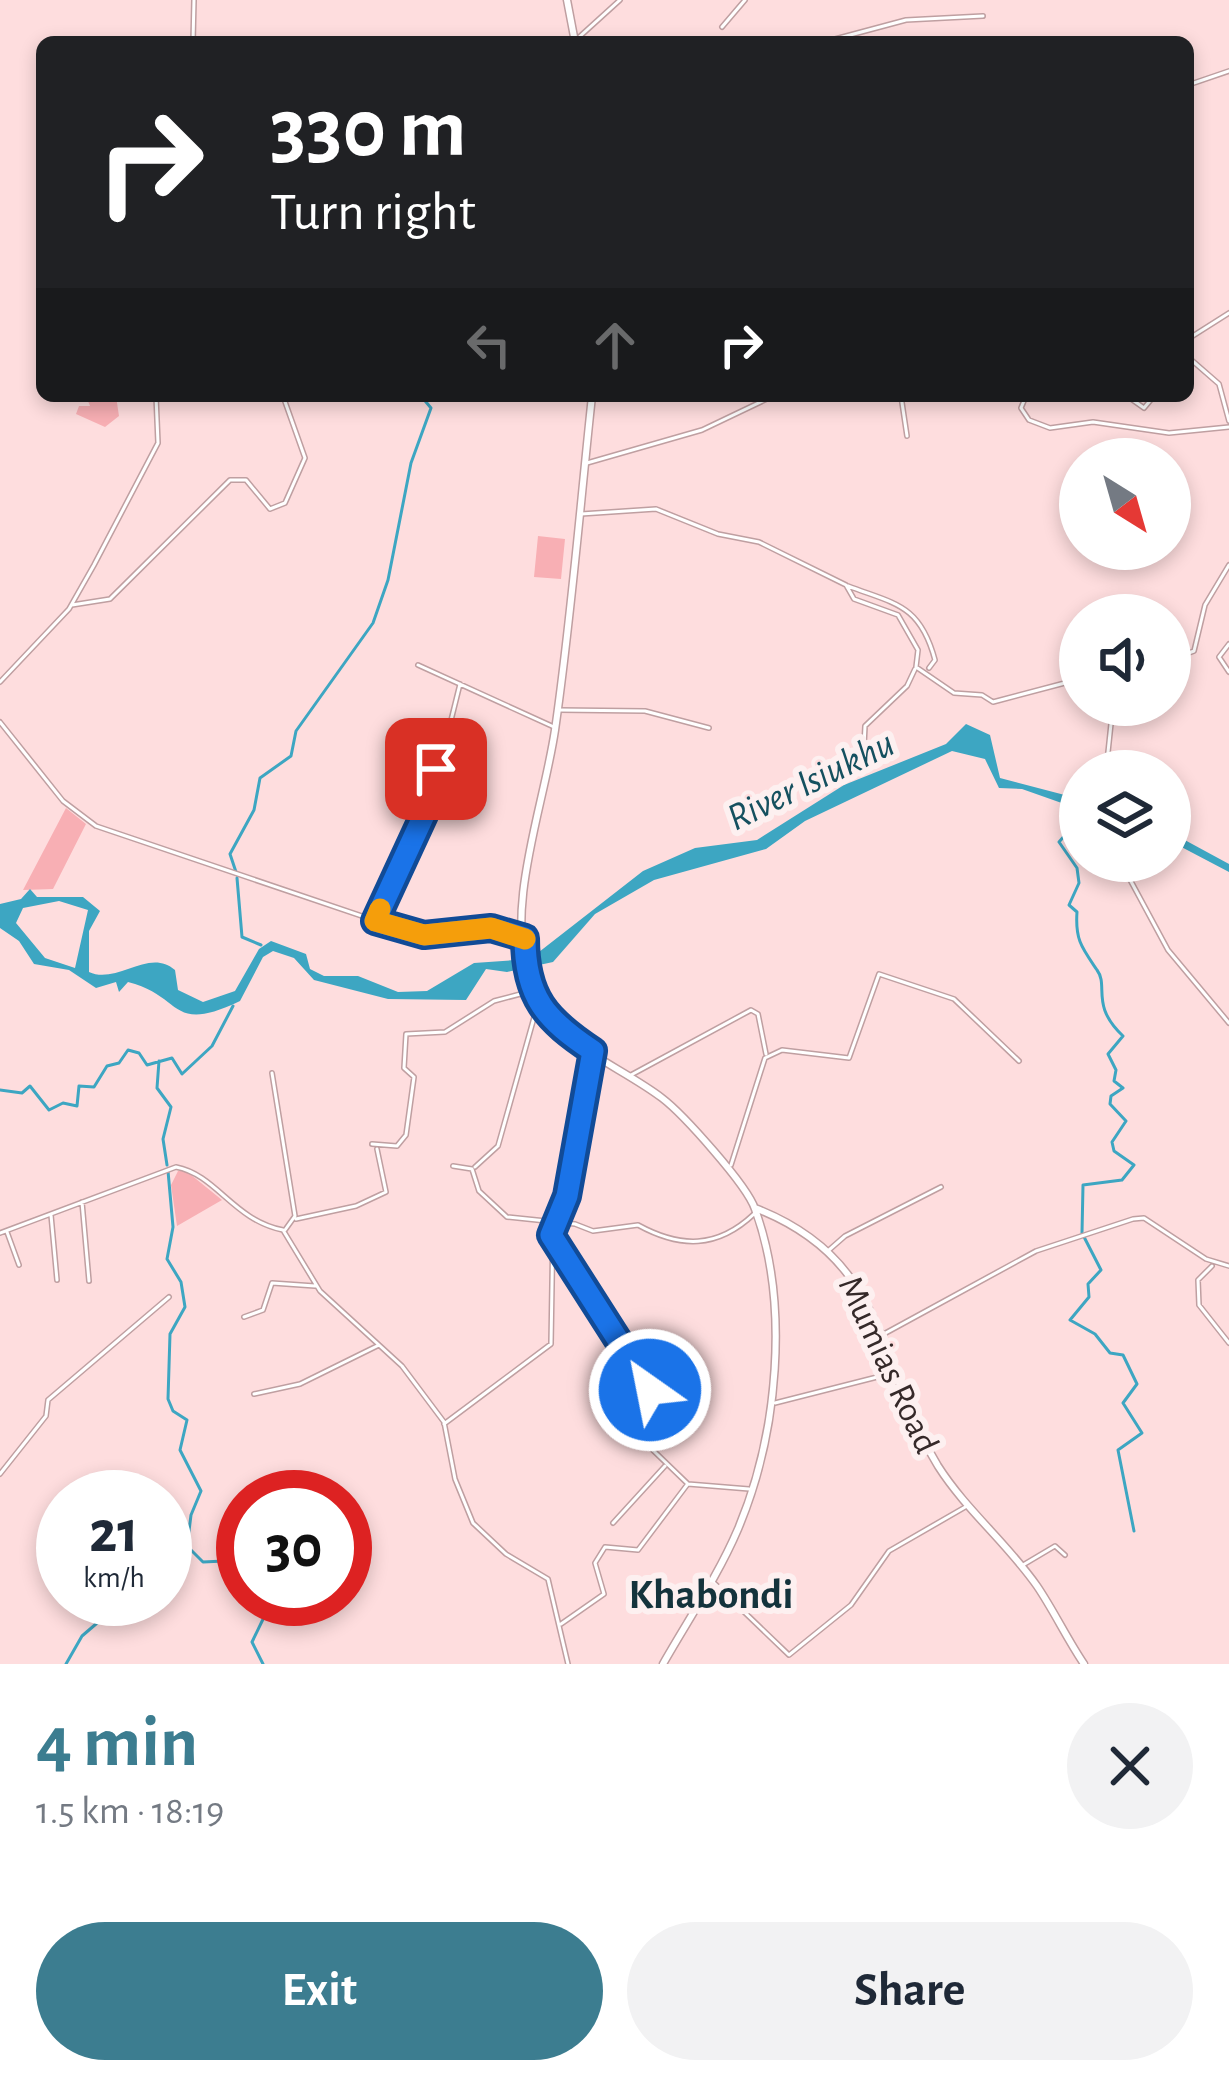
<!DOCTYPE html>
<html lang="en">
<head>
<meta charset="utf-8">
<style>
	:root { --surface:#fff; --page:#f2f2f3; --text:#1f2937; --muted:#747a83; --accent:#3c7d90 }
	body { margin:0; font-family:"Alegreya Sans",sans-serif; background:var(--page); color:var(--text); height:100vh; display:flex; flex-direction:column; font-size:45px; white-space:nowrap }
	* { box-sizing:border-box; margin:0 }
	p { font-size:39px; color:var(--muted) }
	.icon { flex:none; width:66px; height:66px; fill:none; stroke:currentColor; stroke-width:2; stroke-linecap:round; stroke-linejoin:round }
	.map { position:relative; height:1664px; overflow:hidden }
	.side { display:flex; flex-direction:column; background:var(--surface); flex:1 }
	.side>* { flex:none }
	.banner { position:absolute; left:36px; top:36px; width:1158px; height:366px; border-radius:18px; box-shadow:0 6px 18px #0003; background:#202124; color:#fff; overflow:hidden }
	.needle { width:78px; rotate:143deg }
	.controls { position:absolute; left:1059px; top:438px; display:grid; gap:24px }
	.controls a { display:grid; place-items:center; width:132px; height:132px; border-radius:50%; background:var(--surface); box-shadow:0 6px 18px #0003; font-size:60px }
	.speed { position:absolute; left:36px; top:1470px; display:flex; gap:24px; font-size:60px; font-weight:700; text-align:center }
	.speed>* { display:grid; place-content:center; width:156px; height:156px; border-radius:50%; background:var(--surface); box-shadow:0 6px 18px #0003; line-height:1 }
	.speed small { font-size:30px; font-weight:400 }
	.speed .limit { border:18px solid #d22; background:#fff; color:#111 }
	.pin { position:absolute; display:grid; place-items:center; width:102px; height:102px; color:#fff; margin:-51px; border-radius:24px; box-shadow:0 6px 18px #0006 }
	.me { position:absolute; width:132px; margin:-66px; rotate:327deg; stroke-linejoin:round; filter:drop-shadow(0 0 9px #0008) }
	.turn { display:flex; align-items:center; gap:42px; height:252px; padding:0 36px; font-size:54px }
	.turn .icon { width:156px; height:156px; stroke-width:2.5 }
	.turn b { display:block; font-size:84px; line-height:102px }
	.lanes { display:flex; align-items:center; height:114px; padding:0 36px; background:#0003; justify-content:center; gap:60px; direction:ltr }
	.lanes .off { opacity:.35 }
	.round { display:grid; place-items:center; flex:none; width:126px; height:126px; border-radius:63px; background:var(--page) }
	.summary { display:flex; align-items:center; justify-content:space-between; height:204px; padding:0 36px }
	h1 { font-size:72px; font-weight:700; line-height:90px; color:var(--accent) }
	.action { display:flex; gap:24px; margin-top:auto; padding:24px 36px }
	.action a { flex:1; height:138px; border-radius:72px; background:var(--accent); color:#fff; font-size:48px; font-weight:700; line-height:138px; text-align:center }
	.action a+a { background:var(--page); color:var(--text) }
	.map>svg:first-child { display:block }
	.green { fill:#f8afb4 }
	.water { fill:#3da6c2; fill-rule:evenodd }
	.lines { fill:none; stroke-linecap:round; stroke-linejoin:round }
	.stream { stroke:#3da6c2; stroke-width:3 }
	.minor-casing { stroke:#bf9fa1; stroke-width:6 }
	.tertiary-casing { stroke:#bf9fa1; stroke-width:9 }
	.minor { stroke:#fff; stroke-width:3 }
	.tertiary { stroke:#fff; stroke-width:6 }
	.route-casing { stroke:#114b97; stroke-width:30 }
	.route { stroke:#1a73e8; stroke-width:21 }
	.slow { stroke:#f59e0b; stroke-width:21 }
	.labels { text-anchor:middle; stroke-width:12; stroke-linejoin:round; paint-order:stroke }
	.street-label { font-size:36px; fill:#352929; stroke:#fdf0f0 }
	.water-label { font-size:39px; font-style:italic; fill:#15505f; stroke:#fdf0f0 }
	.quarter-label { font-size:42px; font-weight:bold; fill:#14333c; stroke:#fdf0f0 }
</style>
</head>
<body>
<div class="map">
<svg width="1229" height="1664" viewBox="0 0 1229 1664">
	<rect width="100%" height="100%" fill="#feddde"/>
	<path class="green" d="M86,396H116L119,416L105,427L76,414L79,406H90Z
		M538,536L565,539L561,579L534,577Z
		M66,808L86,824L53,889L23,890Z
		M185,1170L222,1200L177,1226L171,1185L178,1171Z"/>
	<path class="water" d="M966,724L990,735L1000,778L1080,799V821L1072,816L1073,807L1022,789L999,788L985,759L952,751L805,821L766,849L654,880L595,914L553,962L507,972L486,969L466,1000L388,999L314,980L294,958L273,951L263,957L240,1001C169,1035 184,996 128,982L119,992L116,982L96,988L69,970L34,964L19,941L0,928V904L21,899L30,889L37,897H83L100,911L89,931V972C117,985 149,947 175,970L178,990L203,1002L235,991L259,949L271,941L306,954L310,969L324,976H358L398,992L427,991L474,963L530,959L643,871L695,848L757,840L844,785L946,744ZM59,901L88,910L75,968L45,958L16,923L23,908Z
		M1170,832L1229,864V872L1170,841Z"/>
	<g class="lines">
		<path class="stream" d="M1080,818L1059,842L1077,868L1079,883L1069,905L1077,912C1075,940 1082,948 1097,970C1109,986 1090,1005 1123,1036L1108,1054L1116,1070L1114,1081L1123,1088L1111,1096L1110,1104L1126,1121L1112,1142L1114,1151L1134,1165L1122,1180L1083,1185L1082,1233L1101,1270L1088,1284L1089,1297L1070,1320L1095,1334L1110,1353L1123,1355L1137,1384L1123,1403L1142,1433L1118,1450L1134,1531
			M237,875L230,854L254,810L260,778L291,756L296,731L373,623L388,580L411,463L431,408L421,396
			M237,878L242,937L261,945
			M159,1061L157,1088L171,1107L163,1139L167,1165
			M0,1090L22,1093L30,1086L49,1110L63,1103L77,1106L79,1086L94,1087L107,1066L119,1063L128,1050L139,1053L147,1065L172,1058L182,1074L212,1046L233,1006
			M187,1546L203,1562L224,1561L243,1577
			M165,1573L178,1551L187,1547L191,1515L201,1491L180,1450L187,1420L173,1411L168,1399L170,1334L185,1307L181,1282L167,1259L173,1227L168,1171
			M66,1664L82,1636L125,1599
			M263,1664L252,1642L266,1613V1599"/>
		<defs>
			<path id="minor" d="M722,27L745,0
				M577,39L620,0
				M193,42L194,0
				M824,42L906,20L983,16
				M1188,85L1229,71
				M1188,339L1229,313
				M1188,357L1219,384L1229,421
				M901,396L907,436
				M1026,396L1021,408L1029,420L1050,428L1093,422L1169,433L1229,427
				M1127,396L1144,408L1154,396
				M587,463L702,430L773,396
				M581,514L656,509L718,534L759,542L846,585L854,599L898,615L918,650L916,667L954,693L982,695L993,702L1080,679
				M848,586C895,604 920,604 935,660L929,668
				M72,605L110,599L230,480H246L270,509L285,503L305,458L283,396
				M1229,644L1219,657L1229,672
				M1170,660L1194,651L1205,605L1229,565
				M418,665L554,727
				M0,682L69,609L94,565L158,443L156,396
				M559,710L645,711L709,728
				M0,722L63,801L96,826L415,934L491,928L523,938
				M1106,771L1113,705
				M852,775L863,766L865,726L907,686L915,669
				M1120,861L1168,950L1229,1023
				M376,919L435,785L460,684
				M272,1073L295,1216L285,1230
				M631,1075L751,1010L758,1014L766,1054
				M372,1144L397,1146L406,1135L414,1077L404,1068L406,1034L445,1032L494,1001L528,992
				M731,1165L765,1058L782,1050L849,1058L879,974L954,999L1019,1061
				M453,1166L472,1169L479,1191L507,1217L575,1224L593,1231L638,1225C680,1248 717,1249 754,1214
				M475,1167L498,1146L537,1007
				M82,1202L89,1281
				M51,1215L57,1280
				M296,1219L356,1206L386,1192L377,1149
				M555,1223L567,1196L590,1058
				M7,1232L19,1265
				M0,1233L176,1167C217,1175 233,1220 283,1230L320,1291L402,1366L444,1422L455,1479L473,1523L506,1554L548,1579L568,1664
				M551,1235L649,1390L630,1428L688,1484L749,1489
				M829,1250L845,1236L941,1187
				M1212,1266L1198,1280L1199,1305L1229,1343
				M244,1317L263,1310L272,1283L315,1286
				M882,1335L1036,1251L1133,1219L1144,1218L1206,1259L1229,1266
				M254,1394L300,1384L379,1345
				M775,1403L893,1373
				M444,1424L551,1344L553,1225
				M0,1474L46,1416L48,1400L169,1297
				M613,1523L665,1466
				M1023,1565L1055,1546L1065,1555
				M712,1581L789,1655L851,1605L889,1551L967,1506
				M561,1624L604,1594L595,1563L605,1547L638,1550L687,1485"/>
			<path id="tertiary" d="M567,0L575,42
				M592,396C580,507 571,620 555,730C543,810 506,901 528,982C543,1039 618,1064 662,1098C683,1114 747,1185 755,1209C790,1305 778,1434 738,1529C718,1576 688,1620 663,1664
				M755,1208C889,1260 874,1360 938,1466C966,1510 1007,1543 1037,1586C1054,1611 1067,1639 1084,1664"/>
		</defs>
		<use href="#minor" class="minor-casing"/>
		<use href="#tertiary" class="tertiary-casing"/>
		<use href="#minor" class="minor"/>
		<use href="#tertiary" class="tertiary"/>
	</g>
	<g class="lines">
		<defs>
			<path id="route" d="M436,769L424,815L375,921L424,935L491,928L525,938C525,997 546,1020 593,1051L567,1196L551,1235L650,1390"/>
		</defs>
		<use href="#route" class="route-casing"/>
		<use href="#route" class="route"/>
		<path class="slow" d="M380,909L375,921L424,935L491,928L525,939"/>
	</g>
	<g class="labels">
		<g class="street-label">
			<text transform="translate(890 1364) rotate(65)" y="13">Mumias Road</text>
		</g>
		<g class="water-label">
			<text transform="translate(810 779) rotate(-26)" y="14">River Isiukhu</text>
		</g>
		<g class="quarter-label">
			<text x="711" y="1608">Khabondi</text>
		</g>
	</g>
</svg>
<div class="controls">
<a><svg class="needle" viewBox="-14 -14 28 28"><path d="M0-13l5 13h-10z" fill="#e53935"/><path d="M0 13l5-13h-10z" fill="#747a83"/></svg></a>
<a><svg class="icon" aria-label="sound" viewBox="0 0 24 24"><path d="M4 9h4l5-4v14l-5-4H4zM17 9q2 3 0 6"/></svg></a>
<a><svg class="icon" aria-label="layers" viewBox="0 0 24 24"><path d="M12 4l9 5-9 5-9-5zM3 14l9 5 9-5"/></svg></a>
</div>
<div class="speed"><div>21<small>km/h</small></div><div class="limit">30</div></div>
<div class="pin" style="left:436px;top:769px;background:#d93025"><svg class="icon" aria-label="arrive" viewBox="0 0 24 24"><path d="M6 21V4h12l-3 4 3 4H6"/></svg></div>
<svg class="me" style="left:650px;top:1390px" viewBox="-20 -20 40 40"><circle r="17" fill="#1a73e8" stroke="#fff" stroke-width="3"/><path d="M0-11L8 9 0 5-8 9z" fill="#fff"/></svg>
<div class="banner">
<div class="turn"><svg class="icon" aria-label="right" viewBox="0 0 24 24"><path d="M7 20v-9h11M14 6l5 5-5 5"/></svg><div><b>330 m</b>Turn right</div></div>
<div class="lanes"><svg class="icon off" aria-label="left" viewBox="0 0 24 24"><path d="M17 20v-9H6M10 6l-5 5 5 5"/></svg><svg class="icon off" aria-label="ahead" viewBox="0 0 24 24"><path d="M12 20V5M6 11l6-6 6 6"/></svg><svg class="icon" aria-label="right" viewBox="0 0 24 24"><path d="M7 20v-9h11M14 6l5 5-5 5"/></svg></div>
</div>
</div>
<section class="side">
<div class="summary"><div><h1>4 min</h1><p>1.5 km · 18:19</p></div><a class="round"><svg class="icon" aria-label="close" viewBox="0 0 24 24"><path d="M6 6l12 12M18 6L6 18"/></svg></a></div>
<div class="action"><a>Exit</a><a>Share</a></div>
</section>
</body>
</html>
